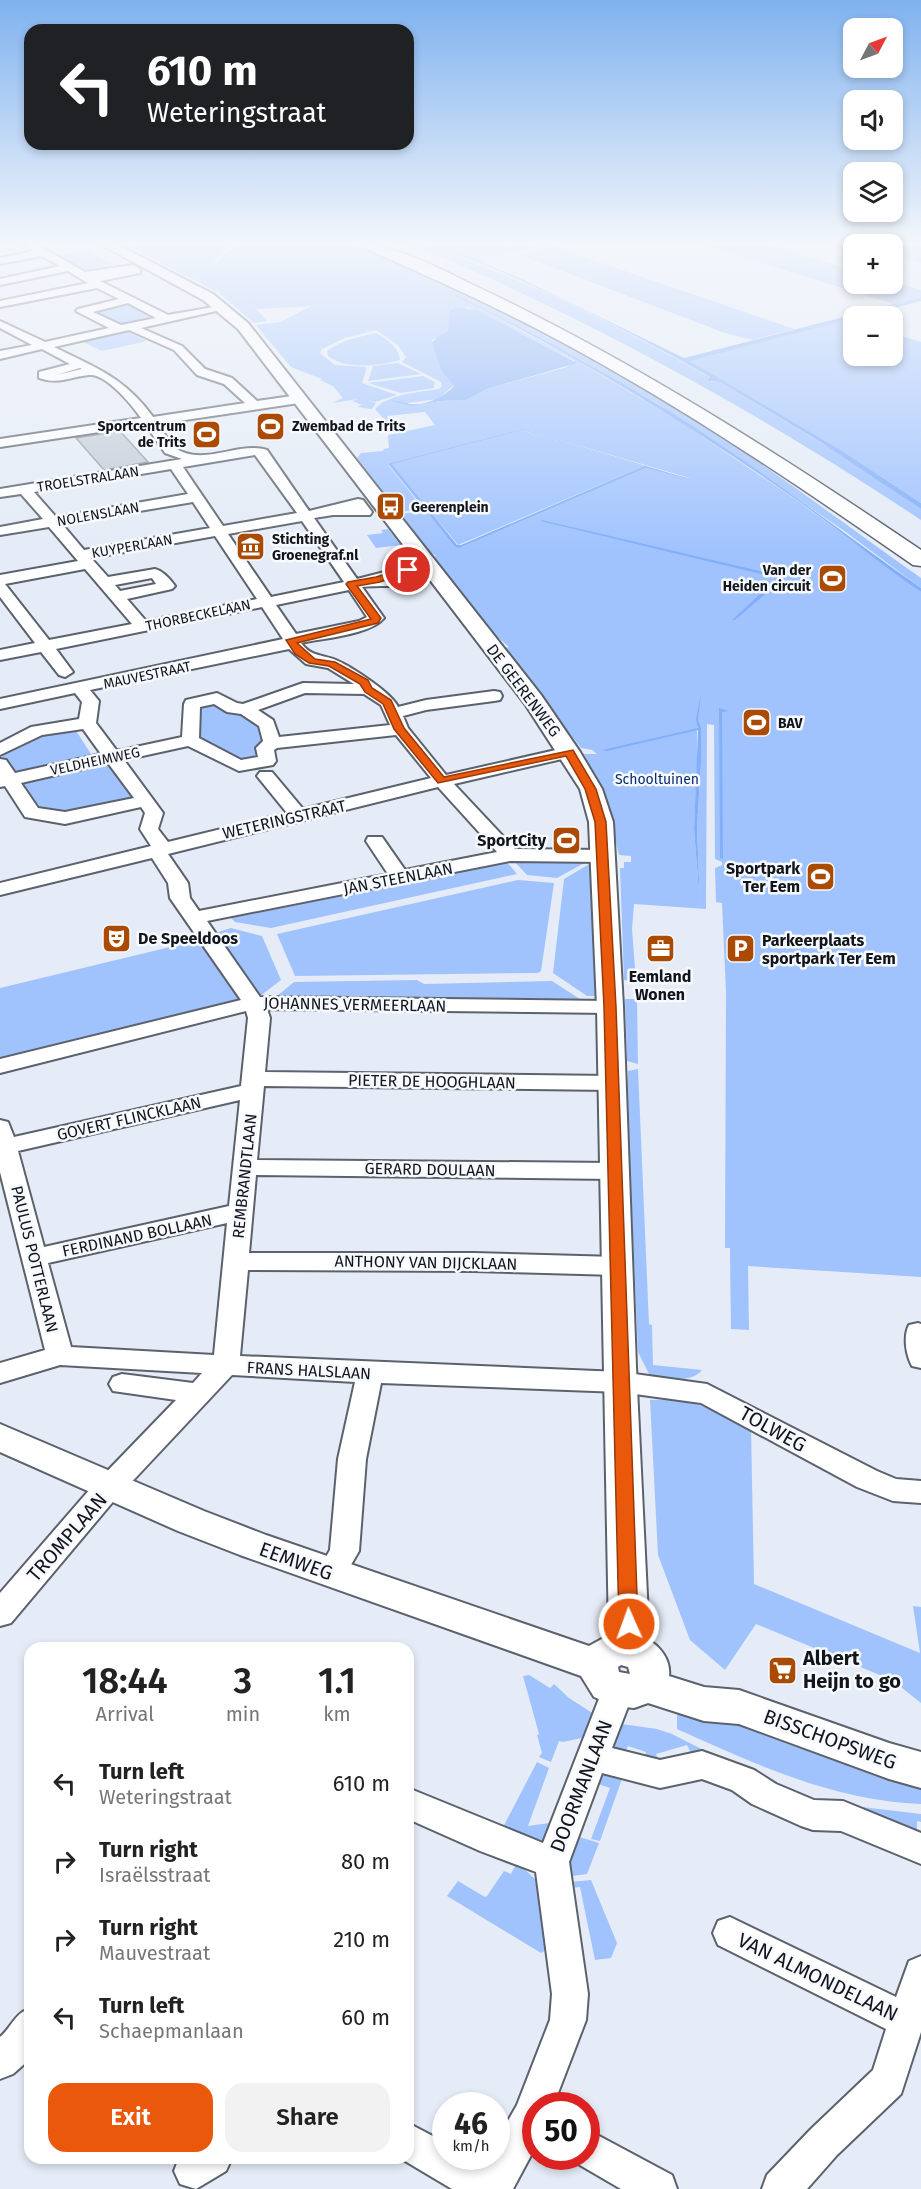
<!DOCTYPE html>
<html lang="en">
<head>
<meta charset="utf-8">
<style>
	:root { --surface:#fff; --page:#f2f2f2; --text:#222; --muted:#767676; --accent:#ea580c }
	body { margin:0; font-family:"Fira Sans",sans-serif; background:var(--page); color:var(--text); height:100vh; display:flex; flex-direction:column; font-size:22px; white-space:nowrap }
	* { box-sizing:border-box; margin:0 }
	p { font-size:20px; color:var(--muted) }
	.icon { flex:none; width:33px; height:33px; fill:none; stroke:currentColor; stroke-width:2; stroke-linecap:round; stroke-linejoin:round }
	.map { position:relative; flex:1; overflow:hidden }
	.details { position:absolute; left:24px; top:1642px; width:390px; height:522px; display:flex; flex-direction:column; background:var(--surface); border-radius:18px; box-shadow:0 3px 9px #0003 }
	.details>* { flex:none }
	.banner { position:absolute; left:24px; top:24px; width:390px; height:126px; border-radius:18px; box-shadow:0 3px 9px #0003; background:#202124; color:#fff; overflow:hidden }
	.needle { width:39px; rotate:49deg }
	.controls { position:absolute; left:843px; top:18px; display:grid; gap:12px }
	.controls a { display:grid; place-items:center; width:60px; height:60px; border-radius:12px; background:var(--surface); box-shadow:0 3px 9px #0003; font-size:30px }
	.speed { position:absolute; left:432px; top:2092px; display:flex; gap:12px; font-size:30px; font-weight:700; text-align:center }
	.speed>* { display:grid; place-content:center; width:78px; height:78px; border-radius:50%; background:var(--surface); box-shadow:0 3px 9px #0003; line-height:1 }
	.speed small { font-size:15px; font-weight:400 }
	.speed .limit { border:9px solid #d22; background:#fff; color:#111 }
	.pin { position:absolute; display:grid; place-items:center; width:51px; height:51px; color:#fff; margin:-26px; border:3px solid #fff; border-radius:50%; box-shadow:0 2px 6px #0007 }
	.me { position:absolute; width:66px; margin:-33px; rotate:358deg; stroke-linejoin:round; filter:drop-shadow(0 0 4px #0008) }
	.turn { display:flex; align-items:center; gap:21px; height:126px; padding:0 24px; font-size:27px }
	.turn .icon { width:78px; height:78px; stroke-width:2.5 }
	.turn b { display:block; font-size:42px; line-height:51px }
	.eta { display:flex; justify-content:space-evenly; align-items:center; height:102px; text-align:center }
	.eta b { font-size:36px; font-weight:600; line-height:42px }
	.cta { display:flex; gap:12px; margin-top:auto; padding:12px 24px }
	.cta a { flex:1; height:69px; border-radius:18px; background:var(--accent); color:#fff; font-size:24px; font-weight:600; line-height:69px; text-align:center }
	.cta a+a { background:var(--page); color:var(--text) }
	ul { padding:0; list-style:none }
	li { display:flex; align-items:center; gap:18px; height:78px; padding:0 24px }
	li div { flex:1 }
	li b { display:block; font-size:22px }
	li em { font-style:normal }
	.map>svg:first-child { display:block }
	.green { fill:#a0c3fe; fill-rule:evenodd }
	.water { fill:#83aff9 }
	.building { fill:#c5ccd7; stroke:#9399a4; stroke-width:1.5 }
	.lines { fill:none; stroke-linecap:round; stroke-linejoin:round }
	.minor-casing { stroke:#5c626c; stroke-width:4 }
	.major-casing { stroke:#5c626c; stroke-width:4 }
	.highway-casing { stroke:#5c626c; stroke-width:3 }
	.minor { fill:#fff; fill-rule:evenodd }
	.major { fill:#fff; fill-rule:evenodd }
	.highway { fill:#fff; fill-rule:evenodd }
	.route { fill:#ea580c; stroke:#983908; stroke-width:1.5 }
	.labels { text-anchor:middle; stroke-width:5; stroke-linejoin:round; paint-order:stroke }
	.far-poi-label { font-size:14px; font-weight:bold; fill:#121519; stroke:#f6f9fd; text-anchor:start }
	.far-street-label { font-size:14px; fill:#121519; stroke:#f6f9fd }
	.far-park-label { font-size:14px; fill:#062d6c; stroke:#f6f9fd }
	.street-label { font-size:16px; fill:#121519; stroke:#f6f9fd }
	.poi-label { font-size:16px; font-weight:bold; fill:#121519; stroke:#f6f9fd; text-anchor:end }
	.near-street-label { font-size:20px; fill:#121519; stroke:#f6f9fd }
	.near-poi-label { font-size:20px; font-weight:bold; fill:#121519; stroke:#f6f9fd; text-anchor:start }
</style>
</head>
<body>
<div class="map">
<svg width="921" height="2189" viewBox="0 0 921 2189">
	<rect width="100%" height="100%" fill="#e5ecf7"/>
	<path class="green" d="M125,245H230L204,273L236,245H356L364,248C478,299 589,352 694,419C772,469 846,525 921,578V588L843,530L658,404L584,361L455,296L574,359L682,423L798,501L921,592V1277L748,1266L749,1330L731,1329L730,1257V1248H725L726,992L722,903L716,902L715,868L722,865V862L715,859L714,725L707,724V728L706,909L634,904L632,929L636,981L624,980L620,868H624V862H631V856L619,855L608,807L584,754H597L592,750L581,748L511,659L504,648L509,647L486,627L436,562L433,557L436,556L427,550L401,514L429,510L428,513L454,546L461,547L646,468L693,479L522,429L388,465L423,508L392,464L521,430L644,466L458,545L431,512L439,511L435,507L400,512C385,496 372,477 357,458L361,453L383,451L384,449L389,448L388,435L435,425L425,412L387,416L392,432L386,433L381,426L384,419L375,409C388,394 420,392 439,389L442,386L441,382L402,362L406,357L398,345L376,330L345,338L322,349L320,353L335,365L367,367L362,383L397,395L375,402L365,399L376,403L372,409L357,407L362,405L352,401L358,399L332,403L343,398L333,386L320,380L322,379L291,367L256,325L281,322L311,306L256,309L267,321L254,323L218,292ZM466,307L471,308L575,361L567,367L487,389L466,400L440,401L413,406L407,403L438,399L454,385L441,370L432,340L448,331L451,316ZM699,724L701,763L697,828L700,905L694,829L697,767V729Z
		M414,245C438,245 457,256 479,265C559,295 636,336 711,378V382H720L848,459L921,509V520C760,413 592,320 414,245Z
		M438,245H546L482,258L487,261L481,263Z
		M703,245H768L853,270L854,284H892L893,281L921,290V297L894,304Z
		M893,245H921V263L893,255Z
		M555,247L794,329L752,340L725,333L520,255Z
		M87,251L114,264L84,269L59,256Z
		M128,301L158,317L118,326L86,310Z
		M850,319L853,320L854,356H892L893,333L921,342V503L844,452L689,361Z
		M128,332L147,341L102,351L83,342Z
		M376,333C386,338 400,349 400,360C379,366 346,370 328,356L327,351C341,340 359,337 376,333Z
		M398,363L421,374L368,381L373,366Z
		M423,376L435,382L434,388L401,393L368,383Z
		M388,529L401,545L376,548L367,535L383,533L381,530Z
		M213,701L242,711L264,726V758L246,764L195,740L194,706Z
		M73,726L91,754L103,751L107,755L16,776L9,771L2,759L4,750L32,735Z
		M105,762L134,800L68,815L39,811L18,780Z
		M513,860H590L557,878L527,875Z
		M506,861L517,874L271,928L235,922L229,916Z
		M591,863L593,864L595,996H587L553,973L564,879Z
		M518,880L554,883L541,971L538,973L295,976L277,934Z
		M231,928L262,936L281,980L259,997L223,942L212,934Z
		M199,936L244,1001L0,1060V988L170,947Z
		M417,980L424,984L552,981L586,1003L271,1001L294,982Z
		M625,999H637L638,1064L627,1061Z
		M638,1069L649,1324L652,1325L653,1365L702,1370C691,1384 665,1378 650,1376L638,1352L627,1102L628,1071Z
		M650,1400C692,1398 715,1409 751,1427L754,1584L920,1653L913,1606L921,1607V1703L892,1680L756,1624L725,1670L690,1640L658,1555Z
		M529,1675L550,1688L554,1684L569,1698L597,1716L591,1736L563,1742L559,1741L551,1762L539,1757L542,1753L537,1735L539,1734L523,1676Z
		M677,1706L805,1747L875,1776L921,1787V1804C834,1801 755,1764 677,1729Z
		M615,1723L657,1729L672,1734L713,1755L709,1758L693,1757L687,1745L656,1754L661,1766L643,1764L646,1752L628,1746L623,1758C606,1745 609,1742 615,1723Z
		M537,1762L549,1768L528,1826L557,1822L546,1843L532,1846L499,1835Z
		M603,1773L622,1779L600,1841L591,1839L610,1788L595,1783Z
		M845,1805L921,1814V1822L917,1821V1836Z
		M576,1836L599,1843L587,1874L565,1877Z
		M515,1866L522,1867L535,1879L546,1950L541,1953L447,1896L458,1881L485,1897L487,1896L504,1871L511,1874Z
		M591,1880L617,1943L611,1958L595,1960L580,1887L571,1888L570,1882Z"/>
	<path class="water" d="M430,245H438L457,252L522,279L684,358L921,297V301L690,361L844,452L921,503V509L822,443L720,382L708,381L710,377C621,327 527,278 430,245Z
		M457,295C536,335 614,376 688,423C768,475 843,533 921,588V592C879,563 839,530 797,500C688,424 574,354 454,296Z
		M456,307L476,310L577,363L487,389L466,400L440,401L413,406L391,401C398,400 403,403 410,404C426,406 444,397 454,386L441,370L432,343L437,337L448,331L450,311Z
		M522,429L693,480L646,468L459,548L454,546L427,512L430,511L457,545H461L644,466L522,430L392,464L427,508H424L388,464Z
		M542,520L777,575L783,579L735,620H732L777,578L540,521Z
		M701,693L698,720L701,728V763L697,828L700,905L694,829L698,730L607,751L602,750L698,728L696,720Z
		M719,708L729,711L722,712L723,859L720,858Z"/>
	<path class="building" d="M120,431L148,462L104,470L76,438Z"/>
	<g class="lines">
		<defs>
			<path id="minor" d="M25,245H38L85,272L133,265L140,269V273L100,281L168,315L225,305V309L141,328L182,346L205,369L232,378L257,401L299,395L305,399L299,403L158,424C163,430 168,442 174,447C202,468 238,441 267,450L309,511L358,499L363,500L372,512L370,515H333L314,518L357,579L408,566L413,567L422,580C414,588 376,585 362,587L384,618C370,635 323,638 301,643C312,658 324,654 338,661C352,667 393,694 398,707L426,700L494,691L500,692L502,696L500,700L494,701L426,710L403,716L408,728L446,775L569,747L575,748L578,752L575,756L454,784L515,849L604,850L611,852L614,856L611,860L604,862L510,861L207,921L260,997L610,1001L618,1002L621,1007L618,1012L610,1013L267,1009L270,1018L265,1072L612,1076L620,1078L623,1083L620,1088L612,1090L264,1086L257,1160L614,1163L622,1166L626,1171L622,1176L614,1179L256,1175L249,1253H474L617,1257L626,1260L629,1266L626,1272L617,1275L474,1271L248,1270L240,1356L620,1372L707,1384L877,1471L896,1479L921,1481V1503L893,1501L857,1487L701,1403L620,1392L381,1383L366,1459L359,1551L341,1582L331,1586L321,1582L316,1574L330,1550L338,1459L355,1382L232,1375L111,1504L11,1623L0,1626V1593L91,1488L176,1400L113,1391L109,1384L113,1377L122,1374L193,1383L202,1373L60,1365L0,1383V1363L45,1350L0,1172V1120L8,1122L14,1137L241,1086L248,1018L246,1011L0,1073V1059L241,1000L170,898L168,883L152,858L0,895V883L151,846L140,829L145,813L141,807L65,824L25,817L5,786L0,787V759L6,760L15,773L101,754L83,729L42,735L0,755V743L31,727L79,719L82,702L75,693L0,709V699L283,639L262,607L56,649L73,672L65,677L59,675L41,652L0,660V650L35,643L0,597V575L78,561L49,527L0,535V527L43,519L21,494L0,497V489L182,459L165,453L146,425L0,447V439L141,418C132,405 106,373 89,375C68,377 60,385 39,378V372L70,364L42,349L0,359V351L32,345L0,328V321L45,342L109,328L76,311L78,309L119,299L97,288L0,307V301L88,283L68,271L0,285V279L60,266L42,256L0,264V258L34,251ZM128,303L156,318L121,325L93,312ZM129,330L174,350L197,375L224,384L245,403L153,417C124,377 96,368 54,347ZM80,368L82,369L56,375ZM255,455L297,513L223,526L183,467ZM171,469L188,494L56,517L34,492ZM193,502L210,528L84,550L62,524ZM302,521L344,582L271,597L228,534ZM215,536L257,599L146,621L127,599L172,589L175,586C170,579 163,571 155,569L108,577L91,558ZM85,569L132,624L49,640L5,584ZM152,578L156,584L120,591L115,585ZM349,590L367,617L359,621L296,634L276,605ZM289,649L306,664L328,668L354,684L303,683L243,704L237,703L217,693L186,700L184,704L182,737L117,751L96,723L99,701L90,690ZM305,693L364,694L381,705L390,725L279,737L273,720L258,710ZM214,704L227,712L241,714L259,726L263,741L256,748L258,757L241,760L199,738L200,707ZM396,735L431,778L303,809L272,772H260L257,776L287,813L168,842L158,829L163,813L124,760L188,746L239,771L273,765L276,761L274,750L277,748ZM108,763L134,798L65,812L38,808L21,783ZM438,787L497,852L405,870L382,837H368L366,841L388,874L199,911L190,898L188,883L168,854ZM240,1100L229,1206L44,1247L18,1151ZM227,1223L214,1355L71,1347L48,1263Z
				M918,1323L921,1324V1368L912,1366C906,1355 903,1336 909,1325Z
				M618,1678L629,1682L634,1691L612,1748L660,1760L702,1751L754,1770L776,1784L814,1800L843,1801L921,1833V1864L841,1831L813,1830L801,1826L752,1804L732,1790L702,1779L660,1788L602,1773L569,1862L588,1994L586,2020L553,2106H536V2146L513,2189H452L400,2158H408V2123L446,2143V2157H471L484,2165L488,2157H496V2142L517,2105L550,2020L552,1994L536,1872L480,1851L408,1819V1788L543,1843L602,1691L607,1682Z
				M730,1917L896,1997L909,1961L921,1956V2032L901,2094L837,2155L807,2189H762L767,2175L811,2129L873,2070L886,2029L718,1945L713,1933L718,1921Z
				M30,2008V2059L13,2074L0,2079V2037C13,2026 13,2015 30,2008Z
				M586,2129L672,2175L677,2189H621L573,2161L571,2157H586Z
				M179,2158H232L226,2171L196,2189L180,2184L174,2171Z"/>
			<path id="major" d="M102,245H118L213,294L248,323L541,695L580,752L602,789L613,822L623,1007L636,1367L648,1616L647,1639C660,1646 671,1660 669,1676L704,1687L739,1690L889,1743L921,1752V1788L889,1779L739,1724L704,1721L648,1703L634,1708L615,1706L594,1697L581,1676L240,1555L178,1531L0,1452V1424L204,1511L266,1535L589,1646L609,1635L597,1007L589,822L580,789L525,704L238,329L203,300ZM621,1665L628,1667L630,1674L619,1672L618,1667Z"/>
			<path id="highway" d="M362,245C400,245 445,272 480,288C635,362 779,454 921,550V566L913,565C805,490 696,416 580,352C510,313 437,280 364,248Z"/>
		</defs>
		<use href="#minor" class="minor-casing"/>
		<use href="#major" class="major-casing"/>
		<use href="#highway" class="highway-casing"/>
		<use href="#minor" class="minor"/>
		<use href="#major" class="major"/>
		<use href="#highway" class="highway"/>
	</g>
	<linearGradient id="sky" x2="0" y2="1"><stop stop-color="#7fb2ef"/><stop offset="0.44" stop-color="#f3f6fb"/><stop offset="1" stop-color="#f3f6fb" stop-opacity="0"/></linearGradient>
	<rect width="921" height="552" fill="url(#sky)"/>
	<path class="route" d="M408,567L412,570L411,572L380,582L357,586L381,618L378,623L297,643L315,659L335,662L368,680L372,688L391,700L404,728L444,777L573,750L596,789L606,822L616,1007L638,1624L635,1629L629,1631L622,1629L619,1624L604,1007L595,822L585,789L566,756L438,783L394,729L383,704L365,692L360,684L329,666L309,663L295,654L286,640L371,619L346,584L348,582L376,577Z"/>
	<defs>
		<symbol id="stadium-square" viewBox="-11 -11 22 22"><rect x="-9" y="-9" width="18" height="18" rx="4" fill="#ab4a02" stroke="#f6f9fd"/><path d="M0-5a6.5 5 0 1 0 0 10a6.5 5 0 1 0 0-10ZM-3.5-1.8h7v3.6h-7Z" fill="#fff"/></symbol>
		<symbol id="bus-square" viewBox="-11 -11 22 22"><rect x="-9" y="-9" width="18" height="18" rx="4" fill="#ab4a02" stroke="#f6f9fd"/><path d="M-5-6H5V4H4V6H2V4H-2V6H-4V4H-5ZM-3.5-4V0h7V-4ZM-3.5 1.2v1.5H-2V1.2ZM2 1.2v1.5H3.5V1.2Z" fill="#fff"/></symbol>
		<symbol id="museum-square" viewBox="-11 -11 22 22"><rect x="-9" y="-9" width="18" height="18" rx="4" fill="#ab4a02" stroke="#f6f9fd"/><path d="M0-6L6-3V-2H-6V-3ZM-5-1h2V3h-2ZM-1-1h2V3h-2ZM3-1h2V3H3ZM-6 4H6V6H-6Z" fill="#fff"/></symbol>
		<symbol id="theatre-square" viewBox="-11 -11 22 22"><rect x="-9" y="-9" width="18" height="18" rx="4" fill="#ab4a02" stroke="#f6f9fd"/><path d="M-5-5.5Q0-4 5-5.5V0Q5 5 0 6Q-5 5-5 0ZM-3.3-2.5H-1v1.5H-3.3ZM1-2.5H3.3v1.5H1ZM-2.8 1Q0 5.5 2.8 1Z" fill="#fff"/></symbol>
		<symbol id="office-square" viewBox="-11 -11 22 22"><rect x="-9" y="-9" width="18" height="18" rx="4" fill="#ab4a02" stroke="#f6f9fd"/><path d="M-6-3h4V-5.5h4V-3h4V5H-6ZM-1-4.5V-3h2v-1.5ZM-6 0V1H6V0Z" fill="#fff"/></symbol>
		<symbol id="parking-square" viewBox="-11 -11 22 22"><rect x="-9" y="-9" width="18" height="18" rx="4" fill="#ab4a02" stroke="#f6f9fd"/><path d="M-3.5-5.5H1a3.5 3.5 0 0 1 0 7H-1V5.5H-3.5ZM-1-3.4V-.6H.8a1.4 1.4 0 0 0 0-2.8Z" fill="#fff"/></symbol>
		<symbol id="supermarket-square" viewBox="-11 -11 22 22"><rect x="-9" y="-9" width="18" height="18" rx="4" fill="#ab4a02" stroke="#f6f9fd"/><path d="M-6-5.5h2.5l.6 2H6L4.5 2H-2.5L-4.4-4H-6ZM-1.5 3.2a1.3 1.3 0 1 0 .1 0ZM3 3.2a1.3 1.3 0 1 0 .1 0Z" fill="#fff"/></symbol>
	</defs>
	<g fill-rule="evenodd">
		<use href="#stadium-square" x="254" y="410" width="33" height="33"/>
		<use href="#stadium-square" x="190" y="418" width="33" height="33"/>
		<use href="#bus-square" x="374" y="490" width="33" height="33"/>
		<use href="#museum-square" x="234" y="530" width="33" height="33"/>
		<use href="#stadium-square" x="816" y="562" width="33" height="33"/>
		<use href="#stadium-square" x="740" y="706" width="33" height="33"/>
		<use href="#stadium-square" x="550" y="824" width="33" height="33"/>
		<use href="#stadium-square" x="804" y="860" width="33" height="33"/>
		<use href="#theatre-square" x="100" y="922" width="33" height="33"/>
		<use href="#office-square" x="644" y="932" width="33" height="33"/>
		<use href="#parking-square" x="724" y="932" width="33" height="33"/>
		<use href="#supermarket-square" x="766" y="1654" width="33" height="33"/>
	</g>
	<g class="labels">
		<g class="far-poi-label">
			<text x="186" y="431" text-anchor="end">Sportcentrum<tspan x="186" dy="16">de Trits</tspan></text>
			<text x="292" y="431">Zwembad de Trits</text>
			<text x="411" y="512">Geerenplein</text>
			<text x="272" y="544">Stichting<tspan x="272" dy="16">Groenegraf.nl</tspan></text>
			<text x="811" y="575" text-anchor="end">Van der<tspan x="811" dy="16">Heiden circuit</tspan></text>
			<text x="778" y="728">BAV</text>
		</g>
		<g class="far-street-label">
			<text transform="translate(88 479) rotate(-9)" y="5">TROELSTRALAAN</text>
			<text transform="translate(98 514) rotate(-10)" y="5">NOLENSLAAN</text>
			<text transform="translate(132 546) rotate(-10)" y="5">KUYPERLAAN</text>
			<text transform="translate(198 615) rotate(-12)" y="5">THORBECKELAAN</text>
			<text transform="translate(147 675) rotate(-12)" y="5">MAUVESTRAAT</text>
			<text transform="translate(95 761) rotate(-12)" y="5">VELDHEIMWEG</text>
		</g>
		<g class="far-park-label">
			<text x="657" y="784">Schooltuinen</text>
		</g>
		<g class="street-label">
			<text transform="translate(524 690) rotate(53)" y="6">DE GEERENWEG</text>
			<text transform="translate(284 819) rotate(-13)" y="6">WETERINGSTRAAT</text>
			<text transform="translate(398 878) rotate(-11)" y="6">JAN STEENLAAN</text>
			<text transform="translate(355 1004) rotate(1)" y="6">JOHANNES VERMEERLAAN</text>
			<text transform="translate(432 1081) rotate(1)" y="6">PIETER DE HOOGHLAAN</text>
			<text transform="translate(129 1118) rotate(-13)" y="6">GOVERT FLINCKLAAN</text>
			<text transform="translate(430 1169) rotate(1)" y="6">GERARD DOULAAN</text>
			<text transform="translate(244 1176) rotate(-84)" y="6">REMBRANDTLAAN</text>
			<text transform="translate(137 1235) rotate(-12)" y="6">FERDINAND BOLLAAN</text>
			<text transform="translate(35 1259) rotate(76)" y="6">PAULUS POTTERLAAN</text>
			<text transform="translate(426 1262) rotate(1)" y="6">ANTHONY VAN DIJCKLAAN</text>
			<text transform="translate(309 1370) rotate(3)" y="6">FRANS HALSLAAN</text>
		</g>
		<g class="poi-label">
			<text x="546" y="846">SportCity</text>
			<text x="800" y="874">Sportpark<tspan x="800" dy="18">Ter Eem</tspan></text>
			<text x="138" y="944" text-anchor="start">De Speeldoos</text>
			<text x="762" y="946" text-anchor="start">Parkeerplaats<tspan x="762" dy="18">sportpark Ter Eem</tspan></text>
			<text x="660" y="982" text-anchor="middle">Eemland<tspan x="660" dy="18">Wonen</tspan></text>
		</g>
		<g class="near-street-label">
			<text transform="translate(773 1429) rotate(29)" y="7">TOLWEG</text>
			<text transform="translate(67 1537) rotate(-49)" y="7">TROMPLAAN</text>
			<text transform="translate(296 1561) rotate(20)" y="7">EEMWEG</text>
			<text transform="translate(830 1739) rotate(20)" y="7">BISSCHOPSWEG</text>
			<text transform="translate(581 1786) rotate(-69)" y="7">DOORMANLAAN</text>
			<text transform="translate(818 1977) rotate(26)" y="7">VAN ALMONDELAAN</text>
		</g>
		<g class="near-poi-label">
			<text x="803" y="1665">Albert<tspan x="803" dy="23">Heijn to go</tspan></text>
		</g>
	</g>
</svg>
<div class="controls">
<a><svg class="needle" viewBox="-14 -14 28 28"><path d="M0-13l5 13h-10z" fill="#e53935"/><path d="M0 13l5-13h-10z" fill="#767676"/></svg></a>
<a><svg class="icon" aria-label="sound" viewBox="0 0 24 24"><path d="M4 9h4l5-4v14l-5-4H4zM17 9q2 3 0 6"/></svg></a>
<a><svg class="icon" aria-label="layers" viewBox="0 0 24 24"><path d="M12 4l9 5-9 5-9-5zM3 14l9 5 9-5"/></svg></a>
<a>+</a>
<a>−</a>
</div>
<div class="speed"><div>46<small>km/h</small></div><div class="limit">50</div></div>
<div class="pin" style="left:408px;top:570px;background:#d93025"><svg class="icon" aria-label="arrive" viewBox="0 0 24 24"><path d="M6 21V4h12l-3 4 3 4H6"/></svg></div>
<svg class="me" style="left:629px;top:1624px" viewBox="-20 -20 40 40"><circle r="17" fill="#ea580c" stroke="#fff" stroke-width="3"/><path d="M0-11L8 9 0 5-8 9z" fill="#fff"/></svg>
<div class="banner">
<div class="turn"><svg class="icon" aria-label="left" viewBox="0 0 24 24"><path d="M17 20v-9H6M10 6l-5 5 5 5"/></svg><div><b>610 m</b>Weteringstraat</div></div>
</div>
<section class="details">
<div class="eta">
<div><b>18:44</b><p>Arrival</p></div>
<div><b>3</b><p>min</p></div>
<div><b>1.1</b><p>km</p></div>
</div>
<ul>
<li><svg class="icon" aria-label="left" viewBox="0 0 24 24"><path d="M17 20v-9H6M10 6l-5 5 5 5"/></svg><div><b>Turn left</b><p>Weteringstraat</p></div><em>610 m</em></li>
<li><svg class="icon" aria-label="right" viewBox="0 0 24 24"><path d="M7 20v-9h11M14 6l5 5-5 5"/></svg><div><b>Turn right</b><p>Israëlsstraat</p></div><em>80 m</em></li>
<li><svg class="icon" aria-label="right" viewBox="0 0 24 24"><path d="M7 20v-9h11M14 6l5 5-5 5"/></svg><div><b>Turn right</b><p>Mauvestraat</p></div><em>210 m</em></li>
<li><svg class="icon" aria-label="left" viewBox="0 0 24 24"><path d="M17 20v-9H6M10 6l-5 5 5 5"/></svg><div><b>Turn left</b><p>Schaepmanlaan</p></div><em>60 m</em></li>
</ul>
<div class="cta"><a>Exit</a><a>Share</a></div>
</section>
</div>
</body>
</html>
